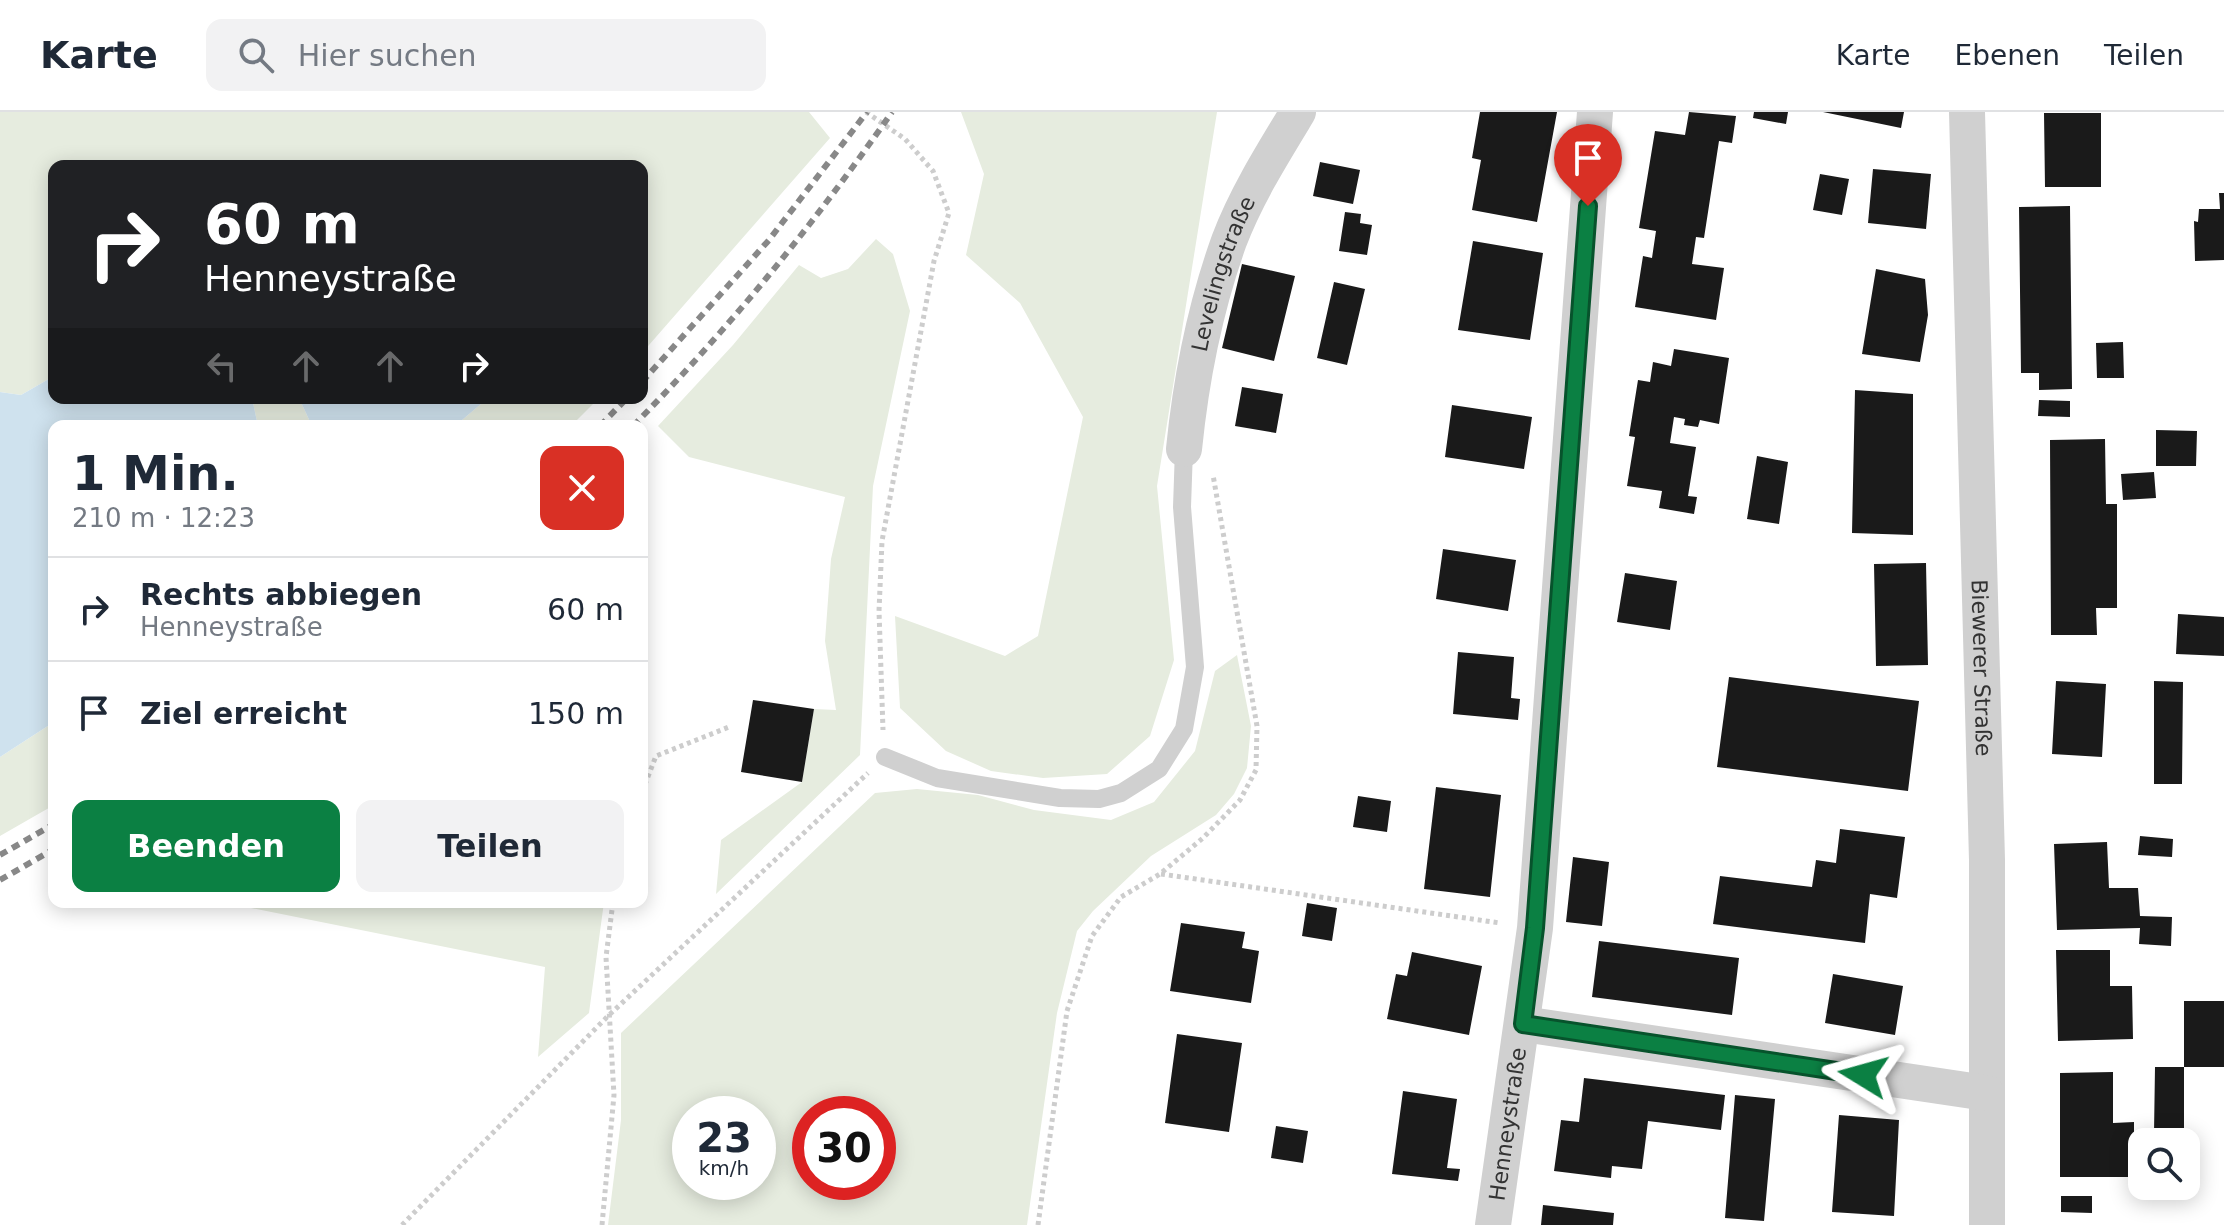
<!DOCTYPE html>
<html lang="de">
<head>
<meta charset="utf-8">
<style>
	:root { --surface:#fff; --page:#f2f2f3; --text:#1f2937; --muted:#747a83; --line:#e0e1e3; --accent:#0b8043 }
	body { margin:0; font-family:"DejaVu Sans",sans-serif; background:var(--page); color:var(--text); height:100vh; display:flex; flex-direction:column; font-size:30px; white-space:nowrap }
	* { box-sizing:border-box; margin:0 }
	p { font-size:26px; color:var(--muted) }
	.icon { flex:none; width:44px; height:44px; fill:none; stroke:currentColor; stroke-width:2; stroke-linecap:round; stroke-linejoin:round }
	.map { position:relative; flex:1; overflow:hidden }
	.sheet { position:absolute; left:48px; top:308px; width:600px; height:488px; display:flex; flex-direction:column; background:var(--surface); border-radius:16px; box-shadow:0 4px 20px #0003 }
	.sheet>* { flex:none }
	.top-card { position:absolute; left:48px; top:48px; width:600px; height:244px; border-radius:16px; box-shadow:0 4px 20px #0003; background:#202124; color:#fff; overflow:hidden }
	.fabs { position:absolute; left:2128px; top:1016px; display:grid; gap:16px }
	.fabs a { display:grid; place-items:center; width:72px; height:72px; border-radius:16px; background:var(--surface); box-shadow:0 4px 20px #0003; font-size:40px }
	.speed { position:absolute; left:672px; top:984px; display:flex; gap:16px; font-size:40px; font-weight:700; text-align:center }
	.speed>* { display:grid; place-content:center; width:104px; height:104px; border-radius:50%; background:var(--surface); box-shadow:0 4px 20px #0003; line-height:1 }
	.speed small { font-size:20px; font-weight:400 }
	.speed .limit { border:12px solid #d22; background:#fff; color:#111 }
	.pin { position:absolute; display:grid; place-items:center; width:68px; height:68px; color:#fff; margin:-82px -34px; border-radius:50% 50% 50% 0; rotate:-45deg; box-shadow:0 0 8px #0007 }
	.pin .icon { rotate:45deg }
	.me { position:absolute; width:88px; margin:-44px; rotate:278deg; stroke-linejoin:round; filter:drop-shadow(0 0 6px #0008) }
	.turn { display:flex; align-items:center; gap:28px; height:168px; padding:0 24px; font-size:36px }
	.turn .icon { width:104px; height:104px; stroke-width:2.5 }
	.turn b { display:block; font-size:56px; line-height:68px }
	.lanes { display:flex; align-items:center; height:76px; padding:0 24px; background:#0003; justify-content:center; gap:40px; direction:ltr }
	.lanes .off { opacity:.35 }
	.round { display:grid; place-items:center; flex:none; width:84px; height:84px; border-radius:16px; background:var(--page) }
	.summary { display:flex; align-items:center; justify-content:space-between; height:136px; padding:0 24px }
	h1 { font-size:48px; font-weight:600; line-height:60px }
	.cta { display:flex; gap:16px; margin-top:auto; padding:16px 24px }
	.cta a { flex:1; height:92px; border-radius:16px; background:var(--accent); color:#fff; font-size:32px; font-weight:600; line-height:92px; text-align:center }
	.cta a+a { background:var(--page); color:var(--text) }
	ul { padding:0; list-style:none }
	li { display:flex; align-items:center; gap:24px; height:104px; padding:0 24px; border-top:2px solid var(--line) }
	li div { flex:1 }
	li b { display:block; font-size:30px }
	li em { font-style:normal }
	header { display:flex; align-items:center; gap:48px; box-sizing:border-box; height:112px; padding:0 40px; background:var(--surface); border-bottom:2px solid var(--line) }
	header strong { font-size:38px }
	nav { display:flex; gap:44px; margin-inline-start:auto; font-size:28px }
	.search { width:560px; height:72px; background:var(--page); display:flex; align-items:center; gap:20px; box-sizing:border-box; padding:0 28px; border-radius:16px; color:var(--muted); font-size:30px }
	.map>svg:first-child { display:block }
	.green { fill:#e6ecdf; fill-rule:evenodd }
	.water { fill:#cfe2ee }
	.building { fill:#1a1a1a }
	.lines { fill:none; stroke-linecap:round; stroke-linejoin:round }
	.path { stroke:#cdcdcd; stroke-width:5; stroke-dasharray:4 4; stroke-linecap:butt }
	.lane { stroke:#d0d0d0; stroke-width:18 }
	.street { stroke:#d0d0d0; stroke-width:36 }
	.rail { stroke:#888; stroke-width:6; stroke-dasharray:8 6; stroke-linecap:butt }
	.route-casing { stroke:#07532c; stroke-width:20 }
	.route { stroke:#0b8043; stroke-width:14 }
	.labels { text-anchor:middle; stroke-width:8; stroke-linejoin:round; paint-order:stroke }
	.street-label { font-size:22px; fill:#333; stroke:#fff }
</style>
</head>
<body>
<header>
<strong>Karte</strong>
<div class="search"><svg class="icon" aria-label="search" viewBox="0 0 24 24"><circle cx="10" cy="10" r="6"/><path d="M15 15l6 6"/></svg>Hier suchen</div>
<nav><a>Karte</a><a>Ebenen</a><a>Teilen</a></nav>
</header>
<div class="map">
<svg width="2224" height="1113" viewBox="0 0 2224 1113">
	<rect width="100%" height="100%" fill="#fff"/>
	<path class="green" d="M0,0H809L830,26L642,241V54H54V264L21,283L0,280Z
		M961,0H1217L1157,374L1174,548L1150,624L1107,662L1043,666L991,659L946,639L900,596L895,504L1005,544L1038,524L1083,305L1020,191L966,143L984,62Z
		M876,127L893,142L910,199L873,374L860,643L716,782L721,728L802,670L814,597L836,598L825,529L831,447L845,385L689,345L658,314L733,233L799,153L821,166L848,157Z
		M252,286H299L312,314H258Z
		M488,286H599L571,314H455Z
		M1237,543L1251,614L1247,656L1234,682L1216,703L1151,744L1093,799L1077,819L1057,901L1027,1113H608L621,1008V921L875,681L917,677L978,683L1034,698L1111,708L1154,690L1195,639L1215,559ZM690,1002H758V1070H690ZM810,1002H878V1070H810Z
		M54,610V693L0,724V645Z
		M221,790H604L589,901L538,945L545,855Z"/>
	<path class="water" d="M54,264V286H252L258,314H54V610L0,645V280L21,283Z
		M299,286H488L455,314H312Z"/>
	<path class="building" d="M1480,0H1557L1537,110L1472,98L1481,48L1472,46Z
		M1689,0L1736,4L1732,31L1719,29L1704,126L1696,125L1692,152L1724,156L1716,208L1635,195L1643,144L1652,146L1656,119L1639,116L1655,19L1685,23Z
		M1754,0H1788L1786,12L1753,6Z
		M1823,0H1904L1901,16Z
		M2044,1H2101V75H2045Z
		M1320,50L1360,58L1353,92L1313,84Z
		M1873,57L1931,62L1926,117L1868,111Z
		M1820,62L1849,67L1842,103L1813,98Z
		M2219,81H2224V148L2195,149L2194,109L2198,110L2199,97H2220Z
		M2070,94L2072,277L2039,278V261H2021L2019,95Z
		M1345,100L1361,102L1360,111L1372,113L1367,143L1339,139Z
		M1473,129L1543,141L1530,228L1458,218Z
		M1242,152L1295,164L1274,249L1222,236Z
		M1876,157L1925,167L1928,203L1920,250L1862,242Z
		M1334,170L1365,177L1347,253L1317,246Z
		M2123,230L2124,266H2097L2096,231Z
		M1674,237L1729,246L1719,312L1700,308L1698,315L1684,313L1685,307L1674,305L1670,331L1696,335L1688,384L1697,385L1694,402L1659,396L1662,379L1627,374L1635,325L1629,324L1638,268L1650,270L1653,250L1671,254Z
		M1242,275L1283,282L1276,321L1235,314Z
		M1855,278L1913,282V423L1852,421Z
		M2039,288L2070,289V305L2038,304Z
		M1452,293L1532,305L1524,357L1445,345Z
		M2156,318L2197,319L2196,354H2156Z
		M2105,327L2106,392H2117V496H2096L2097,523H2051L2050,328Z
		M1757,344L1788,350L1779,412L1747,407Z
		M2154,360L2156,386L2123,388L2121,362Z
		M1443,437L1516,448L1508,499L1436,487Z
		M1926,451L1928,553L1876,554L1874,452Z
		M1625,461L1677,469L1670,518L1617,510Z
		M2178,502L2224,505V544L2176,542Z
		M1458,540L1514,545L1511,586L1520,587L1518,608L1453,602Z
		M1729,565L1919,589L1908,679L1717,655Z
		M2056,569L2106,572L2102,645L2052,642Z
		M2154,569L2183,570L2182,672H2154Z
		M753,588L814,597L802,670L741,660Z
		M1436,675L1501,683L1490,785L1424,777Z
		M1358,684L1391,689L1387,720L1353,715Z
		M1840,717L1905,725L1897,786L1870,782L1865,831L1713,812L1720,764L1812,775L1816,748L1836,751Z
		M2140,724L2173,727L2172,745L2138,743Z
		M2107,730L2109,776H2138L2140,804L2172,805L2171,834L2139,832L2140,816L2057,818L2054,732Z
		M1573,745L1609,750L1602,814L1566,810Z
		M1307,791L1337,796L1332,829L1302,824Z
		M1181,811L1245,820L1242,836L1259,839L1251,891L1170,879Z
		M1599,829L1739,846L1732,903L1592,885Z
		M2056,838H2110V874H2132L2133,927L2058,929Z
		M1412,840L1482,854L1469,923L1387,907L1396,862L1407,864Z
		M1833,862L1903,874L1895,923L1825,911Z
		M2184,889H2224V955H2184V1021H2172V1030H2142V1065H2060V961L2113,960V1011L2134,1010V1021H2154L2155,955H2184Z
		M1177,922L1242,931L1229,1020L1165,1011Z
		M1584,966L1725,983L1721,1018L1648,1009L1642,1057L1612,1054L1611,1066L1554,1059L1561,1008L1579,1010Z
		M1403,979L1457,987L1447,1056L1460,1057L1458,1069L1392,1062Z
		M1735,983L1775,987L1764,1109L1725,1106Z
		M1839,1003L1899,1008L1894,1104L1832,1100Z
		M1276,1014L1308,1019L1303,1051L1271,1046Z
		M2061,1084H2092V1101L2061,1100Z
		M1543,1093L1614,1101L1613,1113H1541Z"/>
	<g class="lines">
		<path class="path" d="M866,0L905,27L933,59L949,101L934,149L882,429L879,499L883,618
			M642,680L656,644L729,615
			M1161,762L1500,811
			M402,1113L608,904L868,661
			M602,1113L614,983L606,845L613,790
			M1038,1113L1067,899L1092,824L1121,785L1160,762L1203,726L1240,688L1256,658L1257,614L1213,363"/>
		<path class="lane" d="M885,645L937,666L1060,686L1099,687L1121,681L1159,657L1184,617L1195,555L1182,395L1184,337"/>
		<g class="street">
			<path id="s1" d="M1967,0L1987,748V1113"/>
			<path id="s2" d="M1184,337C1191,267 1205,196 1229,129C1246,84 1273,41 1298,0"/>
			<path d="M1523,912L1986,981"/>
			<path id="s3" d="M1493,1113L1535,816L1595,0"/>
		</g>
		<path class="rail" d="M642,270L769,128L867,0
			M600,314L627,286
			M633,314C729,217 814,112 892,0
			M0,743L54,712
			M0,768L54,737"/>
	</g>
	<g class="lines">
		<defs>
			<path id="route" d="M1588,94L1535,816L1523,912L1863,963"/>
		</defs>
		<use href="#route" class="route-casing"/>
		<use href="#route" class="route"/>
	</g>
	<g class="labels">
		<g class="street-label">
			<text dy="8" stroke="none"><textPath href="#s2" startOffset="180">Levelingstraße</textPath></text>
			<text dy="8" stroke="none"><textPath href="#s1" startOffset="556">Biewerer Straße</textPath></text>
			<text dy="8" stroke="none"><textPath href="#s3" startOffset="102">Henneystraße</textPath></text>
		</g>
	</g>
</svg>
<div class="fabs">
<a><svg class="icon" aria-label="search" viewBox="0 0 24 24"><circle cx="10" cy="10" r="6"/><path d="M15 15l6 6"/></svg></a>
</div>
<div class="speed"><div>23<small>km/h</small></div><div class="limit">30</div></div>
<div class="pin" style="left:1588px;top:94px;background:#d93025"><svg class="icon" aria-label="arrive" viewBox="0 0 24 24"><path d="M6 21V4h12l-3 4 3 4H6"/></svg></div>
<svg class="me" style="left:1863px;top:963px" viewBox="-20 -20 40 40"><path d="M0-17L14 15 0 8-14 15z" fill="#0b8043" stroke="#fff" stroke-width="4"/></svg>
<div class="top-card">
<div class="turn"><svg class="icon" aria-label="right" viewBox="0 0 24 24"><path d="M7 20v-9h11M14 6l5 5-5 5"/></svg><div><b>60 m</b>Henneystraße</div></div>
<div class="lanes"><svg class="icon off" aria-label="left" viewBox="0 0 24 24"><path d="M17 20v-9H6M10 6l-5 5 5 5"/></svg><svg class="icon off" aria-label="ahead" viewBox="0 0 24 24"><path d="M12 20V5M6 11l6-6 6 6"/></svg><svg class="icon off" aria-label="ahead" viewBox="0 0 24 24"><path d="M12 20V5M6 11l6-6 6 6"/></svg><svg class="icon" aria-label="right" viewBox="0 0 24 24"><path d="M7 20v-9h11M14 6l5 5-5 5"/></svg></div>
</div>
<section class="sheet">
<div class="summary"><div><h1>1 Min.</h1><p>210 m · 12:23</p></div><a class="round" style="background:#d93025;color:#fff"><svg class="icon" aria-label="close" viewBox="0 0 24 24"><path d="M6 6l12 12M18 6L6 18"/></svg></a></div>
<ul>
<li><svg class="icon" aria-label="right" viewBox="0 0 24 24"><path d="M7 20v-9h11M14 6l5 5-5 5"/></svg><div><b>Rechts abbiegen</b><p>Henneystraße</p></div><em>60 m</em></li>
<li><svg class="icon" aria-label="arrive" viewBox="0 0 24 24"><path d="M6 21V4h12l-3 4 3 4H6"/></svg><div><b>Ziel erreicht</b></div><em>150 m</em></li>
</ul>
<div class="cta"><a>Beenden</a><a>Teilen</a></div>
</section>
</div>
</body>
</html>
